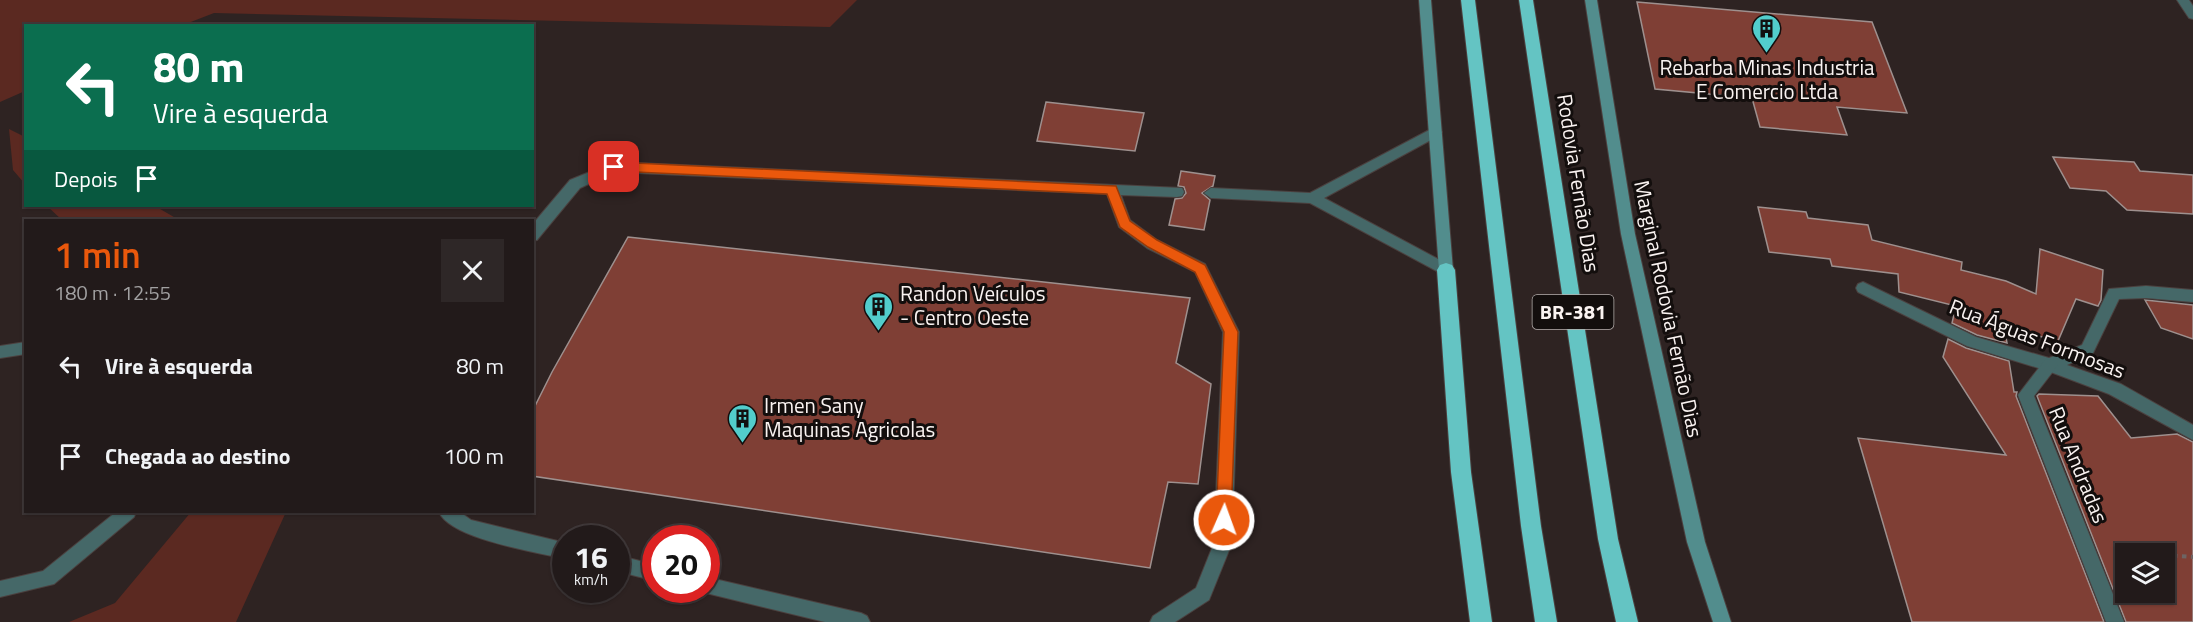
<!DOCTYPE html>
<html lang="pt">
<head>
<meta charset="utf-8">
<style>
	:root { --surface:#221a1a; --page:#2e2727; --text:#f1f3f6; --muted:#a2a1a2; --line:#3f3839; --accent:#ea580c }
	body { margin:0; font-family:"Titillium Web",sans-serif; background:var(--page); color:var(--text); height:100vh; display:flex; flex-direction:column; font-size:22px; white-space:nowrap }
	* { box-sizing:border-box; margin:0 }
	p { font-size:20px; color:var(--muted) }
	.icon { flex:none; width:33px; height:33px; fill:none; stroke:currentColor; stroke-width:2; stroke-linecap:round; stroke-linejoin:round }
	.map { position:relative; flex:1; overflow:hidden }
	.sheet { position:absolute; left:24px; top:219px; width:510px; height:294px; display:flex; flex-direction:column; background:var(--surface); border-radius:0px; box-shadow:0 2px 4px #0004,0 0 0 2px var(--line) }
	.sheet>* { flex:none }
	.top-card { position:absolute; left:24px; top:24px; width:510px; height:183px; border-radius:0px; box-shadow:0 2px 4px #0004,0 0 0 2px var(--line); background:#0b6e4f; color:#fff; overflow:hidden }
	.fabs { position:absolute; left:2115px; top:543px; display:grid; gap:12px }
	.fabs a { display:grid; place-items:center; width:60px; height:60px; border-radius:0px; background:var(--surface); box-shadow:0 2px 4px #0004,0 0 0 2px var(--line); font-size:30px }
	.speed { position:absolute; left:552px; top:525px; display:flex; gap:12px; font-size:30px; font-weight:700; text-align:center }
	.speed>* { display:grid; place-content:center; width:78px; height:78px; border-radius:50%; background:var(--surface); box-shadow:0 2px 4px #0004,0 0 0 2px var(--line); line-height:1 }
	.speed small { font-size:15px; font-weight:400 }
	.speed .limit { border:9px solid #d22; background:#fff; color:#111 }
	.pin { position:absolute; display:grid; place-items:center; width:51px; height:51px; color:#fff; margin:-26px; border-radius:12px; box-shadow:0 3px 9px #0006 }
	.me { position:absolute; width:66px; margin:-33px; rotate:2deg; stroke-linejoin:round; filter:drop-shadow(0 0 4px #0008) }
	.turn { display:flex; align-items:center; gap:21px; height:126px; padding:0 30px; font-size:27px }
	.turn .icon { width:78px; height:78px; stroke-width:2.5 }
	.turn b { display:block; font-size:42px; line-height:51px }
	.then { display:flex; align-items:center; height:57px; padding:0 30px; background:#0003; gap:12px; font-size:22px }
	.round { display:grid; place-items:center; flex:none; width:63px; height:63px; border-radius:0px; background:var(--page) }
	.headline { display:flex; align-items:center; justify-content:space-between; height:102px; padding:0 30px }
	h1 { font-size:36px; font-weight:600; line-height:45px; color:var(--accent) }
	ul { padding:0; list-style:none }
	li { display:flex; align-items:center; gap:18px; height:90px; padding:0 30px }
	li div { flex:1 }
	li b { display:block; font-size:22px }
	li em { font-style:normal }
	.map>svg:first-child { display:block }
	.green { fill:#5b2921 }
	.building { fill:#7f3f35; stroke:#9e908e; stroke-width:1.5; fill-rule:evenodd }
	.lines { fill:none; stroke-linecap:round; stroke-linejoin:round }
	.service-casing { stroke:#4b403f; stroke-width:2 }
	.minor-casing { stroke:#4b403f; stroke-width:2 }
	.secondary-casing { stroke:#4b403f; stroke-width:2 }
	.motorway-casing { stroke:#4b403f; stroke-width:2 }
	.path { stroke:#6e6463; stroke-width:4; stroke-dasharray:4.5 4.5; stroke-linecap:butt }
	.service { fill:#456868; fill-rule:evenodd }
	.minor { fill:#456868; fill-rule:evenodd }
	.secondary { fill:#528d8d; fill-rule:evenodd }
	.motorway { fill:#64c4c3; fill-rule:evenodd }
	.route { fill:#ea580c; stroke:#983908; stroke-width:1.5 }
	.labels { text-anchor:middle; stroke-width:6; stroke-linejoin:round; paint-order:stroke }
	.shield { fill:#130e0d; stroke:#b5aead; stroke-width:1.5 }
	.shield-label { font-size:20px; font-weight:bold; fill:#faf3f1 }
	.poi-label { font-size:21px; fill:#faf3f1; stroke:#130e0d; text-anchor:start }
	.street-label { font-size:21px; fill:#faf3f1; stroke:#130e0d }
</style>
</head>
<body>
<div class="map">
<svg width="2193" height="622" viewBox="0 0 2193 622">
	<rect width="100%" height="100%" fill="#2e2322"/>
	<path class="green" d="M0,0H857L830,27L214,13L183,25L26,26L25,91L0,102Z
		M9,129L25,137V184L13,170Z
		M47,206H155L179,220H62Z
		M191,512H286L236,622H69L115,603Z"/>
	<path class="building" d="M1637,2L1872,22L1907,113L1837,107L1847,135L1760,127L1752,98L1655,89Z
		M1046,102L1144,113L1135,151L1037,141Z
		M2053,157L2134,162L2140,171L2193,175V214L2127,210L2106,191L2070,188Z
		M1181,171L1215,176L1213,186L1202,193L1210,200L1204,230L1169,225L1175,199L1182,198L1186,193L1184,187L1178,186Z
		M1758,207L1806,212L1808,218L1868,225L1872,240L1962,262L1961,270L2006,281L2036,294L2040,249L2103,270L2101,300L2098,306L2076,299L2058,341L2004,327L2007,343L1977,335L1952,323L1956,306L1899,292L1898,274L1832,266L1830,259L1769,252Z
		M628,237L1190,298L1176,363L1211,384L1198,484L1168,482L1150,568L532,476V412L552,372Z
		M2145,300L2193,305V339L2161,328Z
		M1948,339L1966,348L2009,361L2014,392H2017L2016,396L2104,622H1912L1858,438L2006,455L1943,357Z
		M2039,394L2098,396L2131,438L2177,434L2193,442V622H2126L2037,396ZM2126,554H2164V592H2126Z"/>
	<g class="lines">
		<defs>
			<path id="service" d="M1435,127L1442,132L1440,135L1324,198L1451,266L1453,270L1451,274L1446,276L1310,203L1211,198L1204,193L1211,188L1310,193Z
				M614,162L1182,188L1184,192L1182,196L1177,197L1121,195L1130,220L1157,240L1205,264L1239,332L1232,543L1209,600L1175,622H1150L1153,616L1196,588L1214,543L1223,332L1195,272L1147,248L1119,227L1107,194L615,172L580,188L537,240L532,241V225L570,180Z
				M1863,282L1976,337L2049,358L2082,345L2109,289L2146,286L2193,290V302L2146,298L2119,299L2093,353L2067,365L2121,384L2193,425V440L2109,394L2048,371L1967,346L1858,292L1856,288L1858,284Z
				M26,342V354L0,358V346Z
				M116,512H136L134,517L54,584L0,597V581L43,571Z
				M439,512H460L471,520L566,543V559C536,552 451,539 439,512Z
				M616,555L656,565V581L616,571Z
				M706,577L861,613L867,616L870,622H825L706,593L699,590H706Z"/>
			<path id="minor" d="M2177,0H2189L2193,6V19L2189,18Z
				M2050,359L2055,360L2058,365L2034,396L2124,622H2106L2018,395L2045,360Z"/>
			<path id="secondary" d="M1419,0H1431L1453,270L1451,274H1441L1439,270Z
				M1585,0H1597L1635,234L1705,542L1731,622H1713L1687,542L1621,234Z"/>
			<path id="motorway" d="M1461,0H1475L1541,526L1557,622H1535L1521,526Z
				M1519,0H1533L1618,539L1638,622H1616L1598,539Z
				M1446,263L1452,265L1455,270L1471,472L1492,622H1470L1451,472L1437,270L1440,265Z"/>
		</defs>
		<use href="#service" class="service-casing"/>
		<use href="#minor" class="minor-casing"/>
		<use href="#secondary" class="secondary-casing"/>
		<use href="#motorway" class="motorway-casing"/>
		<path class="path" d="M2115,550L2152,554
			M2164,555L2193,557"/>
		<use href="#service" class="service"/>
		<use href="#minor" class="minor"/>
		<use href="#secondary" class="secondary"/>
		<use href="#motorway" class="motorway"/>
	</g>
	<path class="route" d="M614,162L1116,186L1130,221L1157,240L1205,265L1238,332L1231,520L1229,525L1224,527L1218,525L1216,520L1224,332L1195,272L1148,247L1120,227L1107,194L614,171L608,167Z"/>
	<defs>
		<symbol id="building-pin" viewBox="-11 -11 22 30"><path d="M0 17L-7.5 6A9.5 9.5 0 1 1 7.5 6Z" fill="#52cdcc" stroke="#130e0d"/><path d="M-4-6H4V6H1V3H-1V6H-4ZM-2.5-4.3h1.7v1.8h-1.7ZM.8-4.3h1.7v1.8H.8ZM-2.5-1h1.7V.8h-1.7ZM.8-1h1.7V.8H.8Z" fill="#111"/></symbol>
	</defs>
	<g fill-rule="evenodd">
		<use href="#building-pin" x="1750" y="12" width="33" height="45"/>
		<use href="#building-pin" x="862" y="290" width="33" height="45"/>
		<use href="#building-pin" x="726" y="402" width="33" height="45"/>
	</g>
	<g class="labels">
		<rect class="shield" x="1532.5" y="295" width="81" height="34" rx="4.5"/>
		<g class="shield-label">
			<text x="1573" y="319">BR-381</text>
		</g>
		<g class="poi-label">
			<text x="1767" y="75" text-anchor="middle">Rebarba Minas Industria<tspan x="1767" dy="24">E Comercio Ltda</tspan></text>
			<text x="900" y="301">Randon Veículos<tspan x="900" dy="24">- Centro Oeste</tspan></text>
			<text x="764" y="413">Irmen Sany<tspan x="764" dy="24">Maquinas Agricolas</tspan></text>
		</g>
		<g class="street-label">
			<text transform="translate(1578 183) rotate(81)" y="7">Rodovia Fernão Dias</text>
			<text transform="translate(1668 309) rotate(78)" y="7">Marginal Rodovia Fernão Dias</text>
			<text transform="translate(2037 339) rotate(21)" y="7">Rua Águas Formosas</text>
			<text transform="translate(2078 465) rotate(68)" y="7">Rua Andradas</text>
		</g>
	</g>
</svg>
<div class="fabs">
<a><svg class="icon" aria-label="layers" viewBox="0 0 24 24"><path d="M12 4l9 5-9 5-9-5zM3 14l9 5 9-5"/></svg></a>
</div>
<div class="speed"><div>16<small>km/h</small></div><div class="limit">20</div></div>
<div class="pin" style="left:614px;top:167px;background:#d93025"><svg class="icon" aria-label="arrive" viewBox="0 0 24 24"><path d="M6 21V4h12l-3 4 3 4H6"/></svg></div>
<svg class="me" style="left:1224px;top:520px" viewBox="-20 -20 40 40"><circle r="17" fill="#ea580c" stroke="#fff" stroke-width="3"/><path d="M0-11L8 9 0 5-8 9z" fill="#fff"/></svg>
<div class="top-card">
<div class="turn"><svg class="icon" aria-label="left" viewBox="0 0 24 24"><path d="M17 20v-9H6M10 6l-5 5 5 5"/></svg><div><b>80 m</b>Vire à esquerda</div></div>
<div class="then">Depois<svg class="icon" aria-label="arrive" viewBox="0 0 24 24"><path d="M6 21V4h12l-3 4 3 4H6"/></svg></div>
</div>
<section class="sheet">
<div class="headline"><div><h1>1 min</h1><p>180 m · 12:55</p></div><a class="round"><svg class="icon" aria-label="close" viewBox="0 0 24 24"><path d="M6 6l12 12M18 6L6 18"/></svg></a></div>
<ul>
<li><svg class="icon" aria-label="left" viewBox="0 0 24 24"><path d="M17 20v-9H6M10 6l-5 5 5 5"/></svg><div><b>Vire à esquerda</b></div><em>80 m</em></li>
<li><svg class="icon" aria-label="arrive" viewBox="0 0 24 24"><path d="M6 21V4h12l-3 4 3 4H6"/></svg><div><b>Chegada ao destino</b></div><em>100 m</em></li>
</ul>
</section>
</div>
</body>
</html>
